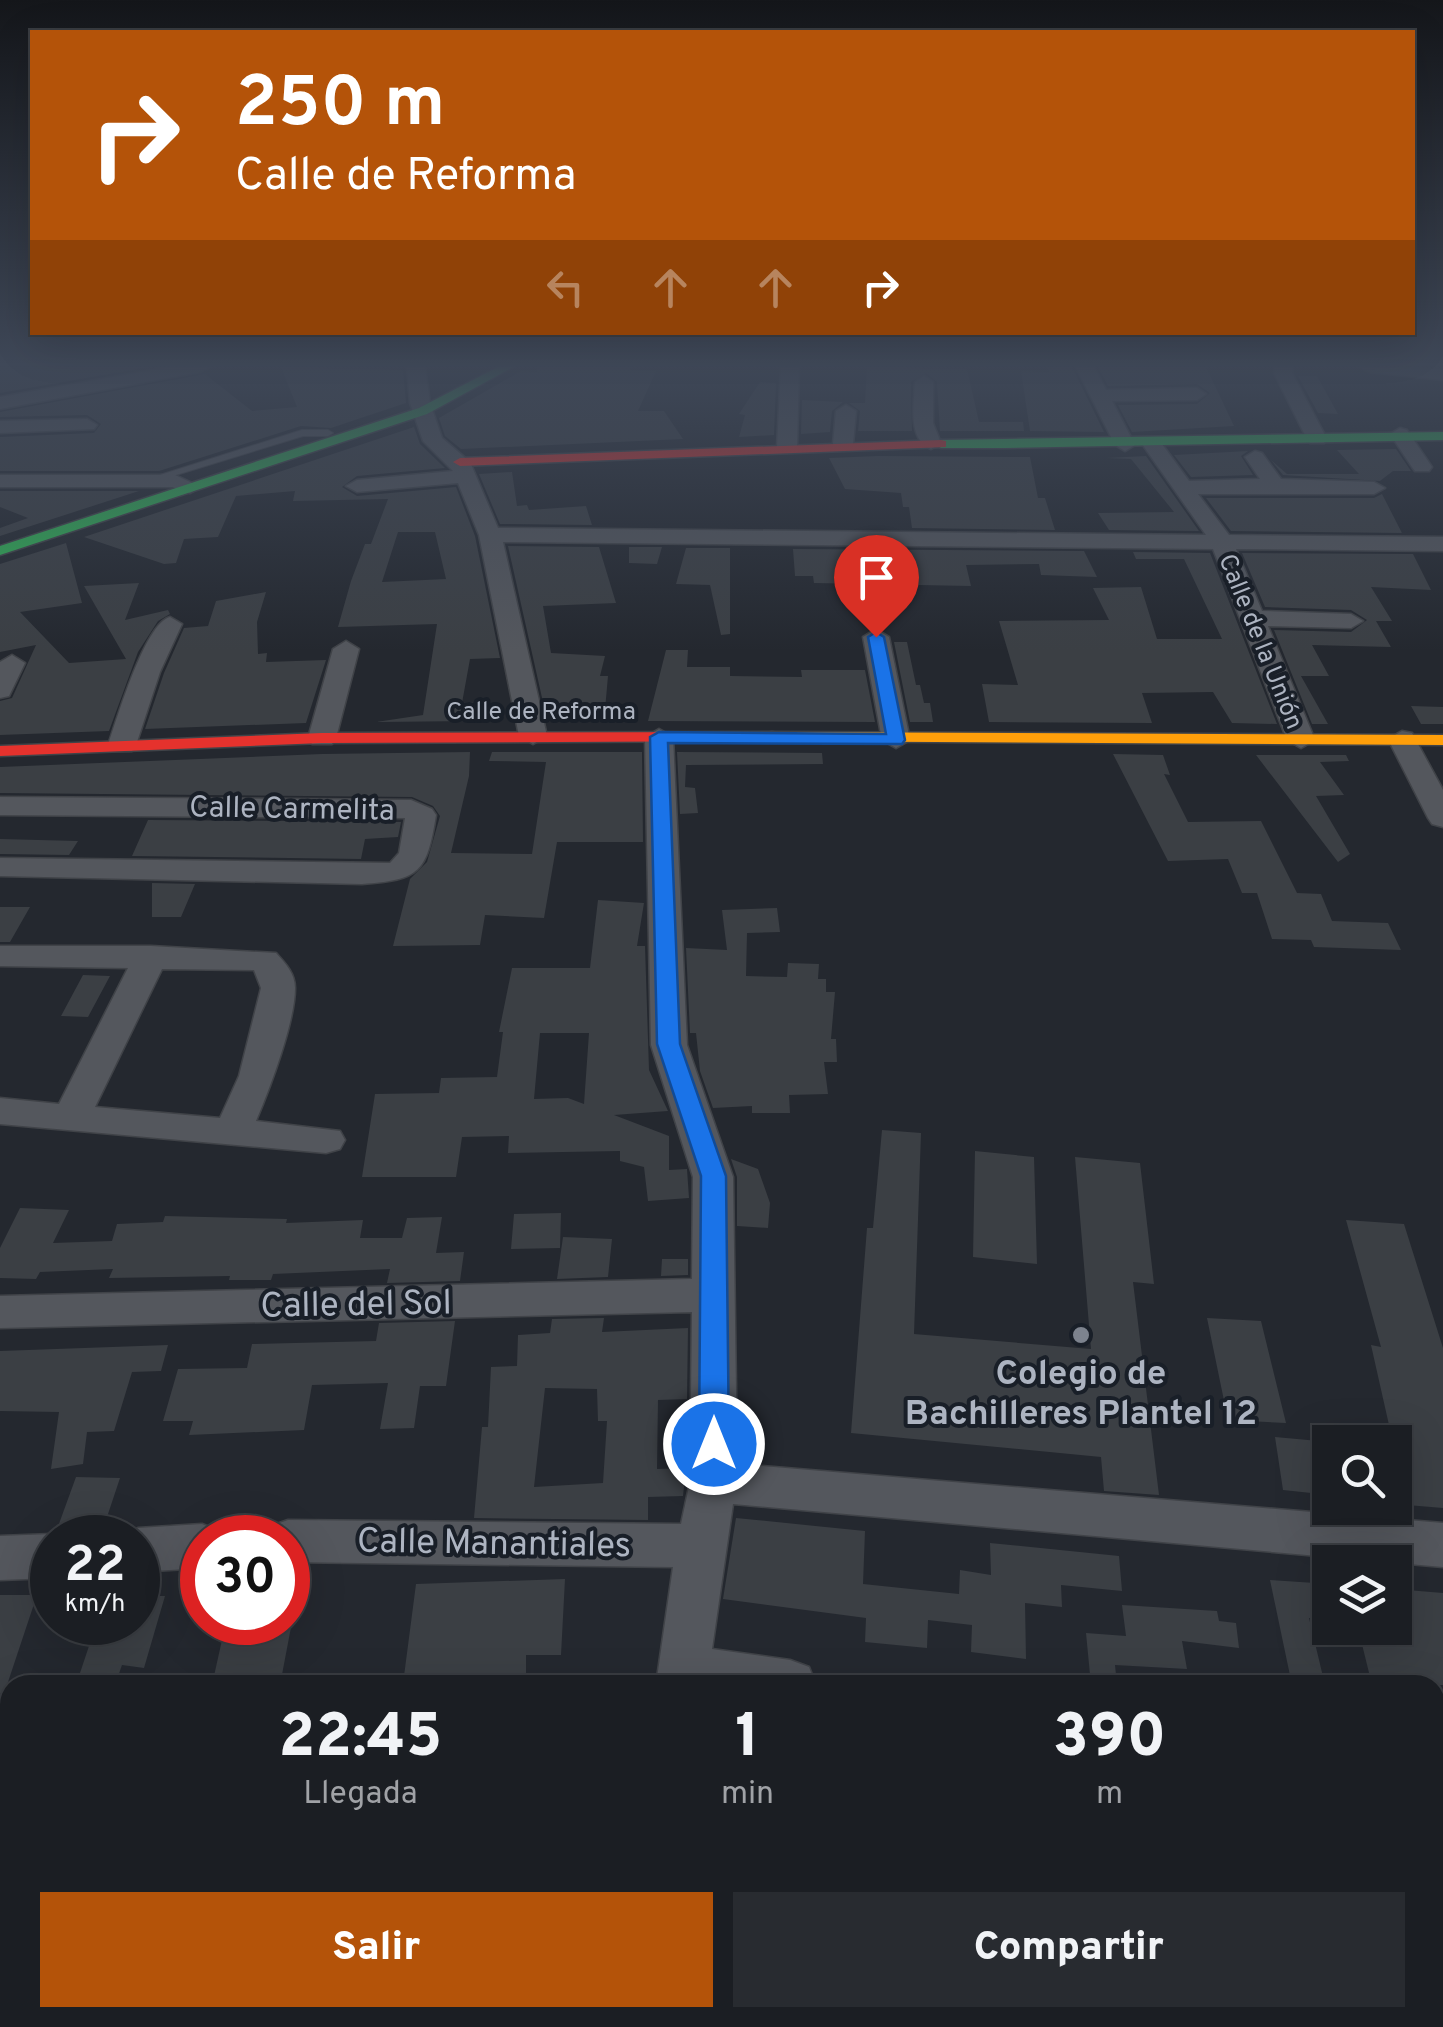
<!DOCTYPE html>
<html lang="es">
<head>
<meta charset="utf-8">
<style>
	:root { --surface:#1b1e23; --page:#282b30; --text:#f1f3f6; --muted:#a0a2a6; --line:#393c41; --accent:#b45309 }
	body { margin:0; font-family:Overpass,sans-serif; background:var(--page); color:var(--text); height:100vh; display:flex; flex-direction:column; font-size:38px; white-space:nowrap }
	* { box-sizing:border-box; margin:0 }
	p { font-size:32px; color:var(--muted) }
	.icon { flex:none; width:55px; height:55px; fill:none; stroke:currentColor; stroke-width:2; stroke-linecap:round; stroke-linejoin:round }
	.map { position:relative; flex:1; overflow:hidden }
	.details { position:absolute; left:0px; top:1675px; width:1445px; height:352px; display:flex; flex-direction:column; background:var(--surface); border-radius:30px 30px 0 0; box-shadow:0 10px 40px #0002,0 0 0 2px var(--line) }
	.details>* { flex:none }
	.hud { position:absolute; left:30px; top:30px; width:1385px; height:305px; border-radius:0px; box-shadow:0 10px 40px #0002,0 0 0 2px var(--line); background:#b45309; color:#fff; overflow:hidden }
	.tools { position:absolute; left:1312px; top:1425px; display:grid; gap:20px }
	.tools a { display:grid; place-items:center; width:100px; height:100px; border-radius:0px; background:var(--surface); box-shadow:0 10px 40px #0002,0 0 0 2px var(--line); font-size:50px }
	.speed { position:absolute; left:30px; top:1515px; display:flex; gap:20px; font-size:50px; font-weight:700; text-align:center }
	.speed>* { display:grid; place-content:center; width:130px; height:130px; border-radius:50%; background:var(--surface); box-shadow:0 10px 40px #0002,0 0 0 2px var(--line); line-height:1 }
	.speed small { font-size:25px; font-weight:400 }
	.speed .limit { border:15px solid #d22; background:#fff; color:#111 }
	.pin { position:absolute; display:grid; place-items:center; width:85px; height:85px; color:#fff; margin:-102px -42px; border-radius:50% 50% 50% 0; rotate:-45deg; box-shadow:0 0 10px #0007 }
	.pin .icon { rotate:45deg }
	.me { position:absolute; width:110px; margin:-55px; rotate:0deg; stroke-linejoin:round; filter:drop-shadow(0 0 8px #0008) }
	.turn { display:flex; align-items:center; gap:35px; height:210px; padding:0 40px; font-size:45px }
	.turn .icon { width:130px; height:130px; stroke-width:2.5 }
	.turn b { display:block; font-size:70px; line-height:85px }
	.lanes { display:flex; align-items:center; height:95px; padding:0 40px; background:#0003; justify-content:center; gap:50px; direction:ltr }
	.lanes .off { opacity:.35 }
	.eta { display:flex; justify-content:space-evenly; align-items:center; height:170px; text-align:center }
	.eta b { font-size:60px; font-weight:800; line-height:70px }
	.action { display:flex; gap:20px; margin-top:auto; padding:20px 40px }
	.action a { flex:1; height:115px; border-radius:0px; background:var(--accent); color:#fff; font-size:40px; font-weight:800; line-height:115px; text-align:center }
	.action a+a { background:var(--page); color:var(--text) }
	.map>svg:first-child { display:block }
	.building { fill:#3b3f44; fill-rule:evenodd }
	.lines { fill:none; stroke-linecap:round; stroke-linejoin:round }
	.lane-casing { stroke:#404348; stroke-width:2 }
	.street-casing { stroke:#404348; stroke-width:3 }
	.fast-casing { stroke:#404348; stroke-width:3 }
	.slow-casing { stroke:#404348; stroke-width:3 }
	.jam-casing { stroke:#404348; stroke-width:3 }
	.lane { fill:#54575d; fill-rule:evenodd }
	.street { fill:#54575d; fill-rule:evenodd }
	.fast { fill:#30b455; fill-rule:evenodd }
	.slow { fill:#ff9f0a; fill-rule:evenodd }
	.jam { fill:#e5322d; fill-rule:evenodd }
	.route { fill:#1a73e8; stroke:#114b97; stroke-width:2.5 }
	.poi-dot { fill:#7d838e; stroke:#191f28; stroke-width:4 }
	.labels { text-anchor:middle; stroke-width:8; stroke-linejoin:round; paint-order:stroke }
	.far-street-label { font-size:25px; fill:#adb4c1; stroke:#191f28 }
	.street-label { font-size:30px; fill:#adb4c1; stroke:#191f28 }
	.near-street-label { font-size:35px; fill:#adb4c1; stroke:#191f28 }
	.near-poi-label { font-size:35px; font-weight:bold; fill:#adb4c1; stroke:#191f28 }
</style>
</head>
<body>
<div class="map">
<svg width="1443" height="2027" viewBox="0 0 1443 2027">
	<rect width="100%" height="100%" fill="#24282f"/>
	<path class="building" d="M0,367H149L0,393Z
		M281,367L403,370L406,403L331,428L301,426L159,471H0V437L94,433L101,424L87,415L0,417V412L205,374L252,411L297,407Z
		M537,367H631L630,370L656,371L638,411H664L683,439L461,449L445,436L439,418L521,371L537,372Z
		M867,367L967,369L979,422H1023L1024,431H940L937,382L926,373L911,382L912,431H858L860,411L849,403H865Z
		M1047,367H1072L1104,432L1030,431L1021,371L1049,372Z
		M1098,367H1206L1234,426L1132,432L1118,405L1197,404L1210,393L1197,384L1108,386Z
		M1298,376H1317L1338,414L1318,413Z
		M760,382L776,383L774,435L739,437L745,415L739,414Z
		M802,400L843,402L832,411L830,432L801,434Z
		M414,427L420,444L445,468L357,476L342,487L357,496L456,487L475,536L500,658L470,659L462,703L473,702L472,721L376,722L423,715L437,624L338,627L351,581L365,544H371L388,499L293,501L295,491L236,496L218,537L184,539L176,563L164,564L84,537ZM398,532H435L446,579L382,582Z
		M1396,449L1411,471H1393L1380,481L1283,475L1271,460L1287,474H1359L1337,450Z
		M1248,451L1241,456L1253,475L1191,477L1174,455Z
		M878,456L1030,457L1038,498H1045L1055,530L912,528L909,507H903L901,493L845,489L829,458Z
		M1146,456L1199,531L1109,530L1098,513L1174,512L1131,459L1106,458Z
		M512,472L517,506L527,505L529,510L586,506L592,525L500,524L479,474Z
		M0,491H139L0,536V528L28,518L0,507Z
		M1382,494L1402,533L1231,531L1206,498H1374Z
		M66,543L82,603L20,612L69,663L126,659L84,586L139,583L125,620L168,610L170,614L158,621L138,652L109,731L0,735V701L12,698L36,645L0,652V564Z
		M508,546L599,547L616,603L543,606L551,653L605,656L600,676H608L604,721L547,720Z
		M629,547H662L657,564L629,563Z
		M686,548H730V634L721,635L710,585L676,584Z
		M793,549L1084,551L1097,577L1041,575L1039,564L966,565L971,586L814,583L813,576H795Z
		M1133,552L1210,553L1277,724L1232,723L1213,692L1142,693L1152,723L989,722L982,684L1018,685L999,621L1109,620L1093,588L1141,587L1157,639H1222L1184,559H1136Z
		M1242,553L1413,554L1431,590L1371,587L1392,621H1376L1391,647L1312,645L1329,676H1301L1328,724H1312L1274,630L1351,632L1367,620L1351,610L1265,607Z
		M266,592L257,622L258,654L267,653L266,662L326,660L306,723L145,729L164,673L184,628L208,626L216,601Z
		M894,642H907L916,685H920L924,703H930L933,722H910Z
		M666,650H688L687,667H730V676L802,677L801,670H865L875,722L648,721Z
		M1411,706L1443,707V724H1421Z
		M470,752L469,776L451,853L532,854L546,762L489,761L492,752H642L643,842H557L544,918L485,915L480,945L393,946L410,879L427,862L440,816L433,806L412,797L0,793V767L322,754Z
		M677,752L822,753L823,764L686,765L685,787L695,788L698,813L680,814Z
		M1113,754L1163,755L1170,775L1164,774L1188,822L1261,821L1297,893L1321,894L1332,921L1388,923L1401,950L1314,947L1311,940L1272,939L1257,893H1242L1228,859L1168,861Z
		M1256,755H1346L1349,761L1320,762L1344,795L1316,796L1350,854L1338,862Z
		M148,820L401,822L398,837L365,839L361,859L132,856Z
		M0,839L78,841L69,855L0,854Z
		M152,883L195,884L181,917H152Z
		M598,900L644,903L637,946H645L649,1070L668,1111L614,1115L669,1136V1170L687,1169L689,1198L648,1201L644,1167L620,1161V1151L508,1153L509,1136L462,1137L456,1177H362L375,1094L439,1093L441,1078L497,1077L503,1032H499L512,968H590ZM540,1033H589L584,1104L568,1098L534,1099Z
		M0,907H30L10,942H0Z
		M777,908L780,932L747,933L746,976L787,977L788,963L819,964L818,979H826V992H835L831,1039H836L837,1062H824L828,1094L789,1095L790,1113H752V1106L713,1108L700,1071L696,1033H690L686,948L727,950L722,910Z
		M83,975L110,976L88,1017L61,1016Z
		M882,1130L921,1133L914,1334L1091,1349L1075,1157L1140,1163L1154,1284L1133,1282L1159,1495L1104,1491L1101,1457L851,1433L867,1228H873Z
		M975,1151L1034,1157L1037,1264L973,1257Z
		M731,1159L758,1169L770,1203L768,1228L737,1226V1177Z
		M20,1208L69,1210L53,1243L112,1241L117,1224L163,1222L165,1216L287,1219L286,1223L363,1220L360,1238H402L407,1218L442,1217L436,1253L464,1252L460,1281L387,1283L390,1269L273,1274L271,1280H229L230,1276L109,1278L113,1269L40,1272L36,1279L0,1278V1248Z
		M561,1213L560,1248L511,1249L514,1214Z
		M1346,1220L1404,1224L1443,1348V1508L1407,1505L1371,1345L1381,1347Z
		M563,1237L612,1239L608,1277L557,1279Z
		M662,1259H688V1275L661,1276Z
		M604,1318L602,1332L688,1328L687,1399L658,1400L657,1469L686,1468L683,1496L648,1497V1520L474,1518L482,1427H488L491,1367L517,1366L518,1335L550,1333L552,1319ZM545,1388L597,1389L598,1421H607L603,1483L534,1487Z
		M1207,1318L1261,1321L1286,1423L1228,1420Z
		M455,1321L446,1386H420L414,1428L380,1429L388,1383L312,1385L304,1430L189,1435L193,1421H163L178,1369L247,1368L252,1344L376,1341L379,1323Z
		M168,1345L161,1371L132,1372L114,1431L87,1432L83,1464L51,1469L59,1412L0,1411V1351Z
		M1275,1437L1330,1442V1495L1283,1490Z
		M76,1477L120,1478L100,1538H65L56,1532Z
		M736,1518L865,1531L863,1584L959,1594L960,1570L991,1575L990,1543L1119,1556L1122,1591L1061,1585L1062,1607L1025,1603L1026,1659L971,1652L972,1625L928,1620L927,1648L865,1642L866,1618L723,1599Z
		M565,1579L561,1655H526V1685H467V1675L404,1676L416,1584Z
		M1270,1580L1330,1584V1619L1309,1618L1325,1685H1292Z
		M1395,1589L1443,1593V1685H1372L1358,1628H1395Z
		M0,1595H37L4,1694L0,1693Z
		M138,1596H165L144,1668L122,1665L115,1685H76L97,1622H138Z
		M1122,1605L1217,1611L1219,1621L1236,1623L1239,1648L1182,1641L1187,1669L1115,1665L1117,1685H1091L1086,1633L1126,1636Z
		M226,1622H292L280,1685H212Z"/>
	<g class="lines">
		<defs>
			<path id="lane" d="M302,430H328L333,433L328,436H303L150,483L141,481Z"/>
			<path id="street" d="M170,367H209L200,372L0,409V397Z
				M407,367H425L430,403L442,438L470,462L498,528L1206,535L1142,444L1152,438L1159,440L1189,481L1260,479L1245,457L1255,451L1262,453L1281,479L1374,482L1385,488L1374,494H1198L1229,535L1443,537V551L1236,549L1262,611L1351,614L1363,621L1351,628L1268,626L1315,740L1301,748L1287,740L1213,549L503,542L547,736L533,744L519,736L479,535L458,483L357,492L346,486L357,480L453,471L423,441L410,403Z
				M781,367H799L797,447L787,453L777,447Z
				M1076,367H1094L1106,390L1197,388L1206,394L1197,400L1112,401L1135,445L1125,451L1115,445Z
				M1275,367H1293L1292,373L1327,439L1324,443H1310L1307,439L1274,373Z
				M1360,367L1443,370V380L1369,372Z
				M924,376L933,382V423L941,443L931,449C907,439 914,404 915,382Z
				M846,405L856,411L853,444L843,450L833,444L836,411Z
				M87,419L97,425L94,429L0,433V421Z
				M1400,428L1407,430L1432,467L1429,471H1415L1412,467L1390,434Z
				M0,475H175L201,487L190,493L172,487H0Z
				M170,617L182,624L160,672L136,745L132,751H112L108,745C117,719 145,623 170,617Z
				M876,629L889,637L910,740L896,748L882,740L863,637Z
				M346,641L359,649L336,738L332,744H312L308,738L333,649Z
				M12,655L25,663L9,696L0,698V662Z
				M659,729L673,737L687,1045L733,1177L737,1464L1443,1523V1567L733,1504L712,1649L790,1660L809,1667L816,1685H656L673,1567L288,1562V1538H265L271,1526L288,1520L681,1524L690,1482L692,1312L0,1328V1296L692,1279L693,1177L651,1045L645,737Z
				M1402,731L1412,733L1443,790V827L1432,824L1428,818L1388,739Z
				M0,797L411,800L432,809L436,815C427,872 420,880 362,884L0,876V858L390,863L399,853L405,818L0,815Z
				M0,946H151L276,953C285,963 295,973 295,988C295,1022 270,1088 256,1121L340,1131L345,1140L340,1149L326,1153L0,1124V1098L59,1104L128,968L0,966ZM162,969L254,970L261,988L239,1076L220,1118L95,1107Z
				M202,1524L219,1531L222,1538H202V1568L138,1572V1538H119L138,1528Z
				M52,1534L61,1538H52V1578L0,1580V1536Z
				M1435,1743H1443V1797H1435Z
				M0,1859H10V1917H0Z
				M1435,1944L1443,1947V2021L1434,2018Z
				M433,2018H544L540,2027H429Z
				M604,2018H666L665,2027H603Z
				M1214,2018H1275L1279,2027H1217Z"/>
			<path id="fast" d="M498,367H513L427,414L0,555V546L419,408Z
				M1443,432V440L1004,448H941L935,444L941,440Z"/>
			<path id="slow" d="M772,732L1443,735V745L766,741V733Z"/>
			<path id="jam" d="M941,440L946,441V447L460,466L453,462L460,458Z
				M772,732L778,733V741L322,743L0,756V746L322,733Z"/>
		</defs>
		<use href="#lane" class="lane-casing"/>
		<use href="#street" class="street-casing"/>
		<use href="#fast" class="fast-casing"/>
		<use href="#slow" class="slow-casing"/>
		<use href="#jam" class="jam-casing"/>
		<use href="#lane" class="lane"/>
		<use href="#street" class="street"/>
		<use href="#fast" class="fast"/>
		<use href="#slow" class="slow"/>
		<use href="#jam" class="jam"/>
	</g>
	<linearGradient id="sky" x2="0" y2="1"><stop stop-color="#14161a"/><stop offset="0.56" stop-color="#3f4858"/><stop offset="1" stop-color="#3f4858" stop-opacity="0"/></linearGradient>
	<rect width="1443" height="651" fill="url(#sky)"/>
	<path class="route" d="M876,632L884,637L905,740L902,744L668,743L680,1044L726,1176L729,1444L725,1453L714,1457L703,1453L699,1444L701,1176L657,1044L650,737L659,732L886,734L868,637Z"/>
	<circle class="poi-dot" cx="1081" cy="1335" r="10"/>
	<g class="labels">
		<g class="far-street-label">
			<text transform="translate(1262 641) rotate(68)" y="9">Calle de la Unión</text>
			<text x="541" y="719">Calle de Reforma</text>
		</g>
		<g class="street-label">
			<text transform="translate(292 808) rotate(1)" y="10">Calle Carmelita</text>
		</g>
		<g class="near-street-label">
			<text transform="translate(356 1303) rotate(-1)" y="12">Calle del Sol</text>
			<text transform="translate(494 1542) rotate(1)" y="12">Calle Manantiales</text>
		</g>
		<g class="near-poi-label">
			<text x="1081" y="1384">Colegio de<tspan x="1081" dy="40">Bachilleres Plantel 12</tspan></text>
		</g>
	</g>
</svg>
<div class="tools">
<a><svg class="icon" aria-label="search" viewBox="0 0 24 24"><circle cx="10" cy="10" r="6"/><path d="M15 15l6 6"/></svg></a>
<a><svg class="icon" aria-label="layers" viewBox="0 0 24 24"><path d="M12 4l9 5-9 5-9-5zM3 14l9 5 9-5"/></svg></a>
</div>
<div class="speed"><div>22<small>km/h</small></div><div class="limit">30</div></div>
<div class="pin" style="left:876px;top:637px;background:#d93025"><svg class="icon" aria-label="arrive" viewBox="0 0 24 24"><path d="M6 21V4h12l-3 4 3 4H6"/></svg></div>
<svg class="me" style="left:714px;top:1444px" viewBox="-20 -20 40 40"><circle r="17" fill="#1a73e8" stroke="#fff" stroke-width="3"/><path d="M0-11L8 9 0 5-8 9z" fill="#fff"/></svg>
<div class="hud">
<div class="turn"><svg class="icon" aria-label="right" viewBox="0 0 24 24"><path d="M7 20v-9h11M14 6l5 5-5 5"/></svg><div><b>250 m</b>Calle de Reforma</div></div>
<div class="lanes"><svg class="icon off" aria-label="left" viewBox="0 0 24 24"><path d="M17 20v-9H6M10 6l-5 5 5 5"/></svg><svg class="icon off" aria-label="ahead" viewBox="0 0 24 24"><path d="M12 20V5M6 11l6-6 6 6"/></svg><svg class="icon off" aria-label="ahead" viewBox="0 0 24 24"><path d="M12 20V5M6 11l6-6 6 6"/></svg><svg class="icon" aria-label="right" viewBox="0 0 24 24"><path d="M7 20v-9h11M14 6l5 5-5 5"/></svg></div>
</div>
<section class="details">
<div class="eta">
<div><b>22:45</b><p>Llegada</p></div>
<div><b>1</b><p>min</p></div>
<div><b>390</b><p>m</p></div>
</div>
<div class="action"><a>Salir</a><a>Compartir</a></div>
</section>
</div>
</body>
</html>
